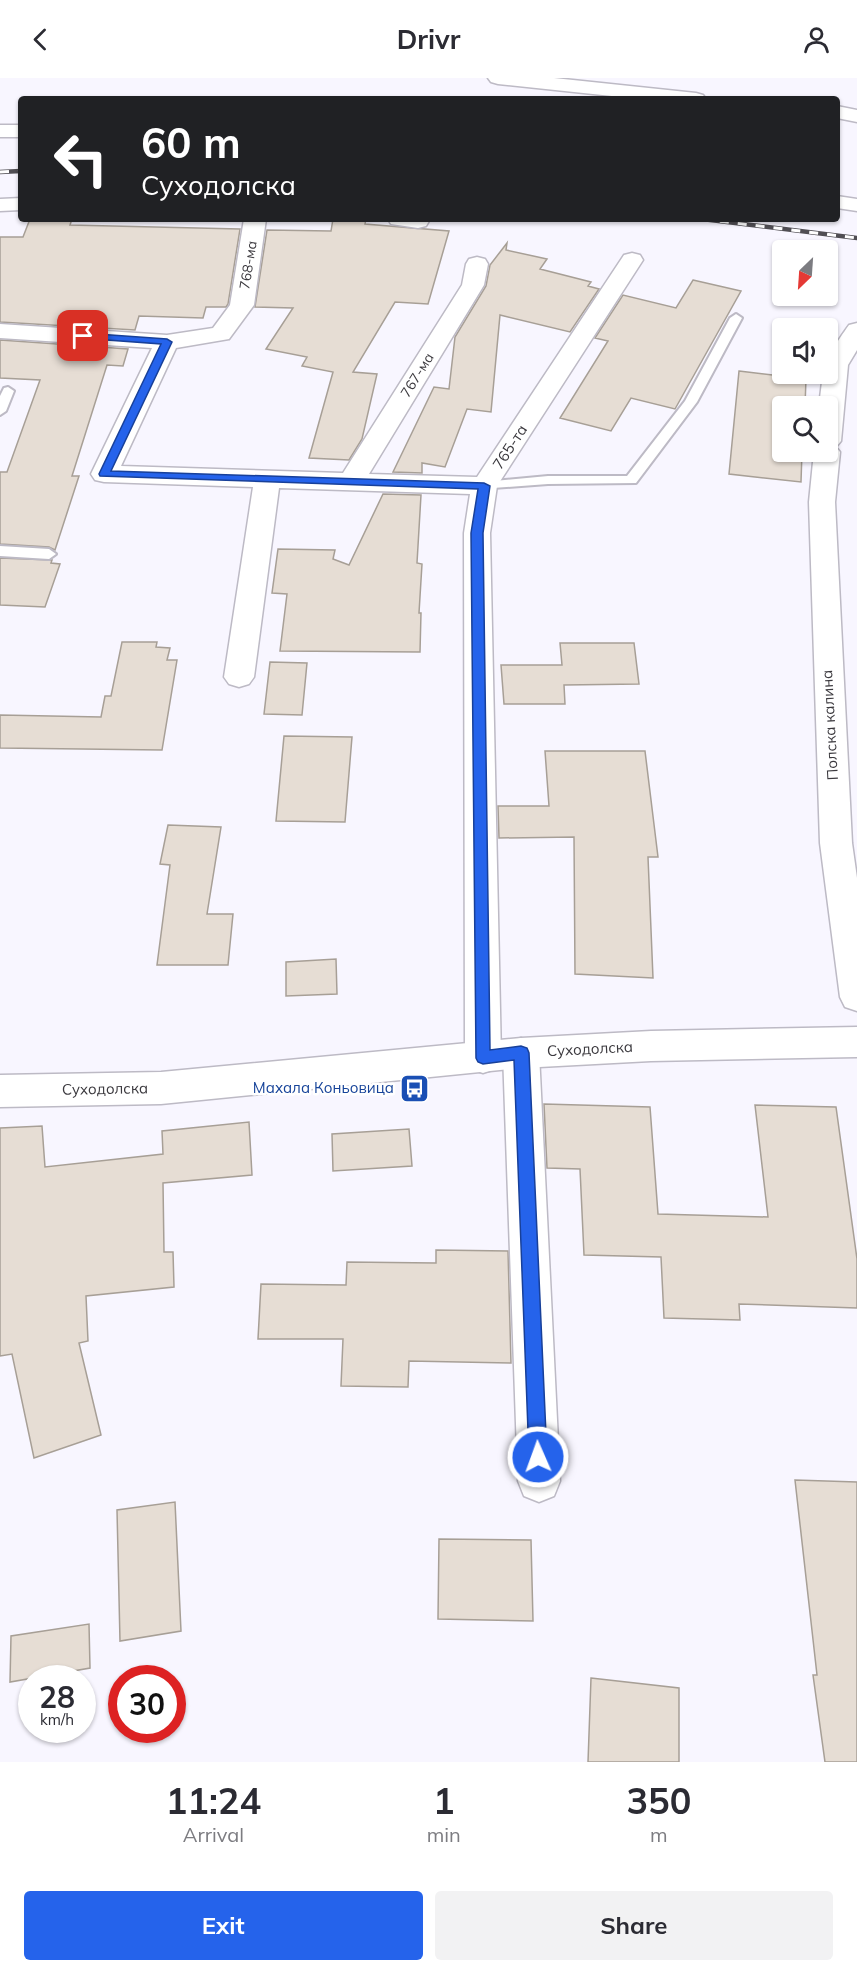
<!DOCTYPE html>
<html lang="en">
<head>
<meta charset="utf-8">
<style>
	:root { --surface:#fff; --page:#f2f2f3; --text:#2b2b33; --muted:#7c7c81; --accent:#2563eb }
	body { margin:0; font-family:Mulish,sans-serif; background:var(--page); color:var(--text); height:100vh; display:flex; flex-direction:column; font-size:22px; white-space:nowrap }
	* { box-sizing:border-box; margin:0 }
	p { font-size:20px; color:var(--muted) }
	.icon { flex:none; width:33px; height:33px; fill:none; stroke:currentColor; stroke-width:2; stroke-linecap:round; stroke-linejoin:round }
	.map { position:relative; height:1684px; overflow:hidden }
	.drawer { display:flex; flex-direction:column; background:var(--surface); flex:1 }
	.drawer>* { flex:none }
	.guide { position:absolute; left:18px; top:18px; width:822px; height:126px; border-radius:6px; box-shadow:0 2px 4px #0004; background:#202124; color:#fff; overflow:hidden }
	.needle { width:39px; rotate:205deg }
	.fabs { position:absolute; left:772px; top:162px; display:grid; gap:12px }
	.fabs a { display:grid; place-items:center; width:66px; height:66px; border-radius:6px; background:var(--surface); box-shadow:0 2px 4px #0004; font-size:30px }
	.speed { position:absolute; left:18px; top:1587px; display:flex; gap:12px; font-size:30px; font-weight:700; text-align:center }
	.speed>* { display:grid; place-content:center; width:78px; height:78px; border-radius:50%; background:var(--surface); box-shadow:0 2px 4px #0004; line-height:1 }
	.speed small { font-size:15px; font-weight:400 }
	.speed .limit { border:9px solid #d22; background:#fff; color:#111 }
	.pin { position:absolute; display:grid; place-items:center; width:51px; height:51px; color:#fff; margin:-26px; border-radius:12px; box-shadow:0 3px 9px #0006 }
	.me { position:absolute; width:66px; margin:-33px; rotate:358deg; stroke-linejoin:round; filter:drop-shadow(0 0 4px #0008) }
	.turn { display:flex; align-items:center; gap:21px; height:126px; padding:0 24px; font-size:27px }
	.turn .icon { width:78px; height:78px; stroke-width:2.5 }
	.turn b { display:block; font-size:42px; line-height:51px }
	.eta { display:flex; justify-content:space-evenly; align-items:center; height:102px; text-align:center }
	.eta b { font-size:36px; font-weight:700; line-height:42px }
	.action { display:flex; gap:12px; margin-top:auto; padding:12px 24px }
	.action a { flex:1; height:69px; border-radius:6px; background:var(--accent); color:#fff; font-size:24px; font-weight:700; line-height:69px; text-align:center }
	.action a+a { background:var(--page); color:var(--text) }
	header { display:flex; justify-content:space-between; align-items:center; height:78px; padding:0 24px; background:var(--surface); font-size:27px; font-weight:700 }
	.map>svg:first-child { display:block }
	.building { fill:#e6ddd4; stroke:#a79f96; stroke-width:1.5 }
	.lines { fill:none; stroke-linecap:round; stroke-linejoin:round }
	.service-casing { stroke:#bdbac5; stroke-width:4 }
	.minor-casing { stroke:#bdbac5; stroke-width:3 }
	.tertiary-casing { stroke:#bdbac5; stroke-width:3 }
	.service { fill:#fff; fill-rule:evenodd }
	.minor { fill:#fff; fill-rule:evenodd }
	.tertiary { fill:#fff; fill-rule:evenodd }
	.rail-casing { stroke:#504e53; stroke-width:4.5 }
	.rail { stroke:#fff; stroke-width:3; stroke-dasharray:9; stroke-linecap:butt }
	.route { fill:#2563eb; stroke:#184099; stroke-width:1.5 }
	.labels { text-anchor:middle; stroke-width:5; stroke-linejoin:round; paint-order:stroke }
	.far-street-label { font-size:14px; fill:#3b393e; stroke:#fff }
	.street-label { font-size:15px; fill:#3b393e; stroke:#fff }
	.transit-label { font-size:15px; fill:#164399; stroke:#fff; text-anchor:end }
</style>
</head>
<body>
<header><svg class="icon" aria-label="back" viewBox="0 0 24 24"><path d="M15 5l-7 7 7 7"/></svg>Drivr<svg class="icon" aria-label="person" viewBox="0 0 24 24"><circle cx="12" cy="8" r="4"/><path d="M4 21q1-7 8-7t8 7"/></svg></header>
<div class="map">
<svg width="857" height="1684" viewBox="0 0 857 1684">
	<rect width="100%" height="100%" fill="#f8f6ff"/>
	<path class="building" d="M30,141H72L70,147L240,151L228,226L226,229H206L203,240L139,238L135,252L0,244V159H23Z
		M333,141H366L365,146L449,153L428,226L395,224L353,294L377,296L362,361L349,382L309,380L333,294L302,288L307,279L266,271L293,230L255,229L267,152L331,153Z
		M507,165L506,172L547,181L540,191L591,204L588,208L599,211L570,254L500,237L491,334L467,331L445,389L422,385V395L393,394L434,309L449,311L455,259L486,208L490,187Z
		M693,202L741,213L675,331L631,320L611,353L560,340L608,263L595,260L623,217L676,230Z
		M0,262L128,271L123,288L107,287L72,398H79L55,472L49,469L0,466V394H7L40,302L0,300Z
		M739,293L806,301L805,328H783V374H802L801,404L729,396Z
		M383,416L421,417L417,485L422,486L419,535H421L420,574L280,573L287,516L272,515L278,471L335,472L333,481L349,487Z
		M0,480L52,482L51,485L60,486L45,529L0,527Z
		M122,564H157L156,569L170,570L167,582H177L162,672L0,670V637L101,639L105,618H111Z
		M560,565H634L639,606L564,607L565,626H504L501,587H562Z
		M270,584L307,585L302,637L264,636Z
		M284,658L352,659L345,744L276,743Z
		M545,673H645L658,779H648L653,900L575,896L574,759L499,760L498,728H549Z
		M168,747L221,749L207,836H233L228,887H157L170,787L160,786Z
		M336,881L337,916L286,918V884Z
		M544,1026L650,1029L658,1136L768,1139L755,1027L836,1029L857,1181V1230L739,1226L740,1242L664,1240L661,1179L584,1177L580,1091L547,1090Z
		M249,1044L252,1097L163,1105L164,1174H173L174,1209L86,1218L88,1263L79,1265L101,1357L34,1380L12,1276L0,1278V1050L42,1048L45,1089L163,1076L162,1053Z
		M409,1051L412,1088L333,1093L332,1056Z
		M436,1172L508,1173L511,1285L409,1283L408,1309L341,1308L343,1261H258L261,1206L346,1207L347,1184L436,1185Z
		M795,1402L857,1404V1684H825L813,1597H817Z
		M175,1424L181,1553L120,1563L117,1432Z
		M439,1461L531,1462L533,1543L438,1541Z
		M89,1546L90,1590L10,1604L11,1558Z
		M591,1600L679,1610V1684H588Z"/>
	<g class="lines">
		<defs>
			<path id="service" d="M736,236L742,240L697,324L636,405L548,406L479,411L477,408L484,404L548,398H627L685,323L730,240Z
				M8,309L14,313L6,333L0,337V318L4,310Z
				M0,468L49,471L56,476L49,481L0,478Z"/>
			<path id="minor" d="M488,0H554L696,15L703,17L706,21H640L498,6L491,4Z
				M837,28L857,32V44L837,40Z
				M0,47H21V59H0Z
				M837,118L857,121V133L837,130Z
				M21,120V132L0,133V121Z
				M244,141H266L254,227L229,261L176,270L121,388L343,395L462,207L466,186L469,181L477,179L485,181L488,186L484,207L369,396L477,399L624,177L632,175L640,177L643,182L497,408L490,455L501,980L495,991L483,995L471,991L465,980L464,455L470,416L279,410L254,599L249,606L239,609L229,606L224,599L253,409L104,404L95,402L91,396L152,270L0,260V246L167,257L213,250L230,227Z
				M388,141H428L429,143L426,148L418,150L391,146Z
				M857,245V272L848,287L841,363L836,369L840,374L835,424L852,765L857,800V933L845,929L840,919L820,765L809,424L814,374H828V328H819L823,296H828C828,275 837,264 849,247Z
				M521,960L533,964L539,975L560,1403L554,1418L539,1424L524,1418L518,1403L503,975L509,964Z"/>
			<path id="tertiary" d="M857,949V979L651,983L521,990L161,1026L0,1029V997L161,994L521,960L651,953Z"/>
		</defs>
		<use href="#service" class="service-casing"/>
		<use href="#minor" class="minor-casing"/>
		<use href="#tertiary" class="tertiary-casing"/>
		<use href="#service" class="service"/>
		<use href="#minor" class="minor"/>
		<use href="#tertiary" class="tertiary"/>
		<defs>
			<path id="rail" d="M0,94L21,93
				M702,141L857,160"/>
		</defs>
		<use href="#rail" class="rail-casing"/>
		<use href="#rail" class="rail"/>
	</g>
	<path class="route" d="M83,255L167,261L172,264L111,393L484,405L490,408L483,455L490,972L521,968L527,970L529,975L547,1379L544,1385L538,1388L532,1385L529,1379L514,982L483,986L478,984L476,980L471,455L478,411L100,398L99,396L161,266L80,260V256Z"/>
	<defs>
		<symbol id="bus-square" viewBox="-11 -11 22 22"><rect x="-9" y="-9" width="18" height="18" rx="4" fill="#1a4fb4" stroke="#fff"/><path d="M-5-6H5V4H4V6H2V4H-2V6H-4V4H-5ZM-3.5-4V0h7V-4ZM-3.5 1.2v1.5H-2V1.2ZM2 1.2v1.5H3.5V1.2Z" fill="#fff"/></symbol>
	</defs>
	<g fill-rule="evenodd">
		<use href="#bus-square" x="398" y="994" width="33" height="33"/>
	</g>
	<g class="labels">
		<g class="far-street-label">
			<text transform="translate(248 187) rotate(-81)" y="5">768-ма</text>
			<text transform="translate(417 297) rotate(-58)" y="5">767-ма</text>
		</g>
		<g class="street-label">
			<text transform="translate(510 369) rotate(-57)" y="5">765-та</text>
			<text transform="translate(830 647) rotate(-93)" y="5">Полска калина</text>
			<text transform="translate(590 971) rotate(-3)" y="5">Суходолска</text>
			<text transform="translate(105 1011) rotate(-1)" y="5">Суходолска</text>
		</g>
		<g class="transit-label">
			<text x="394" y="1015">Махала Коньовица</text>
		</g>
	</g>
</svg>
<div class="fabs">
<a><svg class="needle" viewBox="-14 -14 28 28"><path d="M0-13l5 13h-10z" fill="#e53935"/><path d="M0 13l5-13h-10z" fill="#7c7c81"/></svg></a>
<a><svg class="icon" aria-label="sound" viewBox="0 0 24 24"><path d="M4 9h4l5-4v14l-5-4H4zM17 9q2 3 0 6"/></svg></a>
<a><svg class="icon" aria-label="search" viewBox="0 0 24 24"><circle cx="10" cy="10" r="6"/><path d="M15 15l6 6"/></svg></a>
</div>
<div class="speed"><div>28<small>km/h</small></div><div class="limit">30</div></div>
<div class="pin" style="left:83px;top:258px;background:#d93025"><svg class="icon" aria-label="arrive" viewBox="0 0 24 24"><path d="M6 21V4h12l-3 4 3 4H6"/></svg></div>
<svg class="me" style="left:538px;top:1379px" viewBox="-20 -20 40 40"><circle r="17" fill="#2563eb" stroke="#fff" stroke-width="3"/><path d="M0-11L8 9 0 5-8 9z" fill="#fff"/></svg>
<div class="guide">
<div class="turn"><svg class="icon" aria-label="left" viewBox="0 0 24 24"><path d="M17 20v-9H6M10 6l-5 5 5 5"/></svg><div><b>60 m</b>Суходолска</div></div>
</div>
</div>
<section class="drawer">
<div class="eta">
<div><b>11:24</b><p>Arrival</p></div>
<div><b>1</b><p>min</p></div>
<div><b>350</b><p>m</p></div>
</div>
<div class="action"><a>Exit</a><a>Share</a></div>
</section>
</body>
</html>
